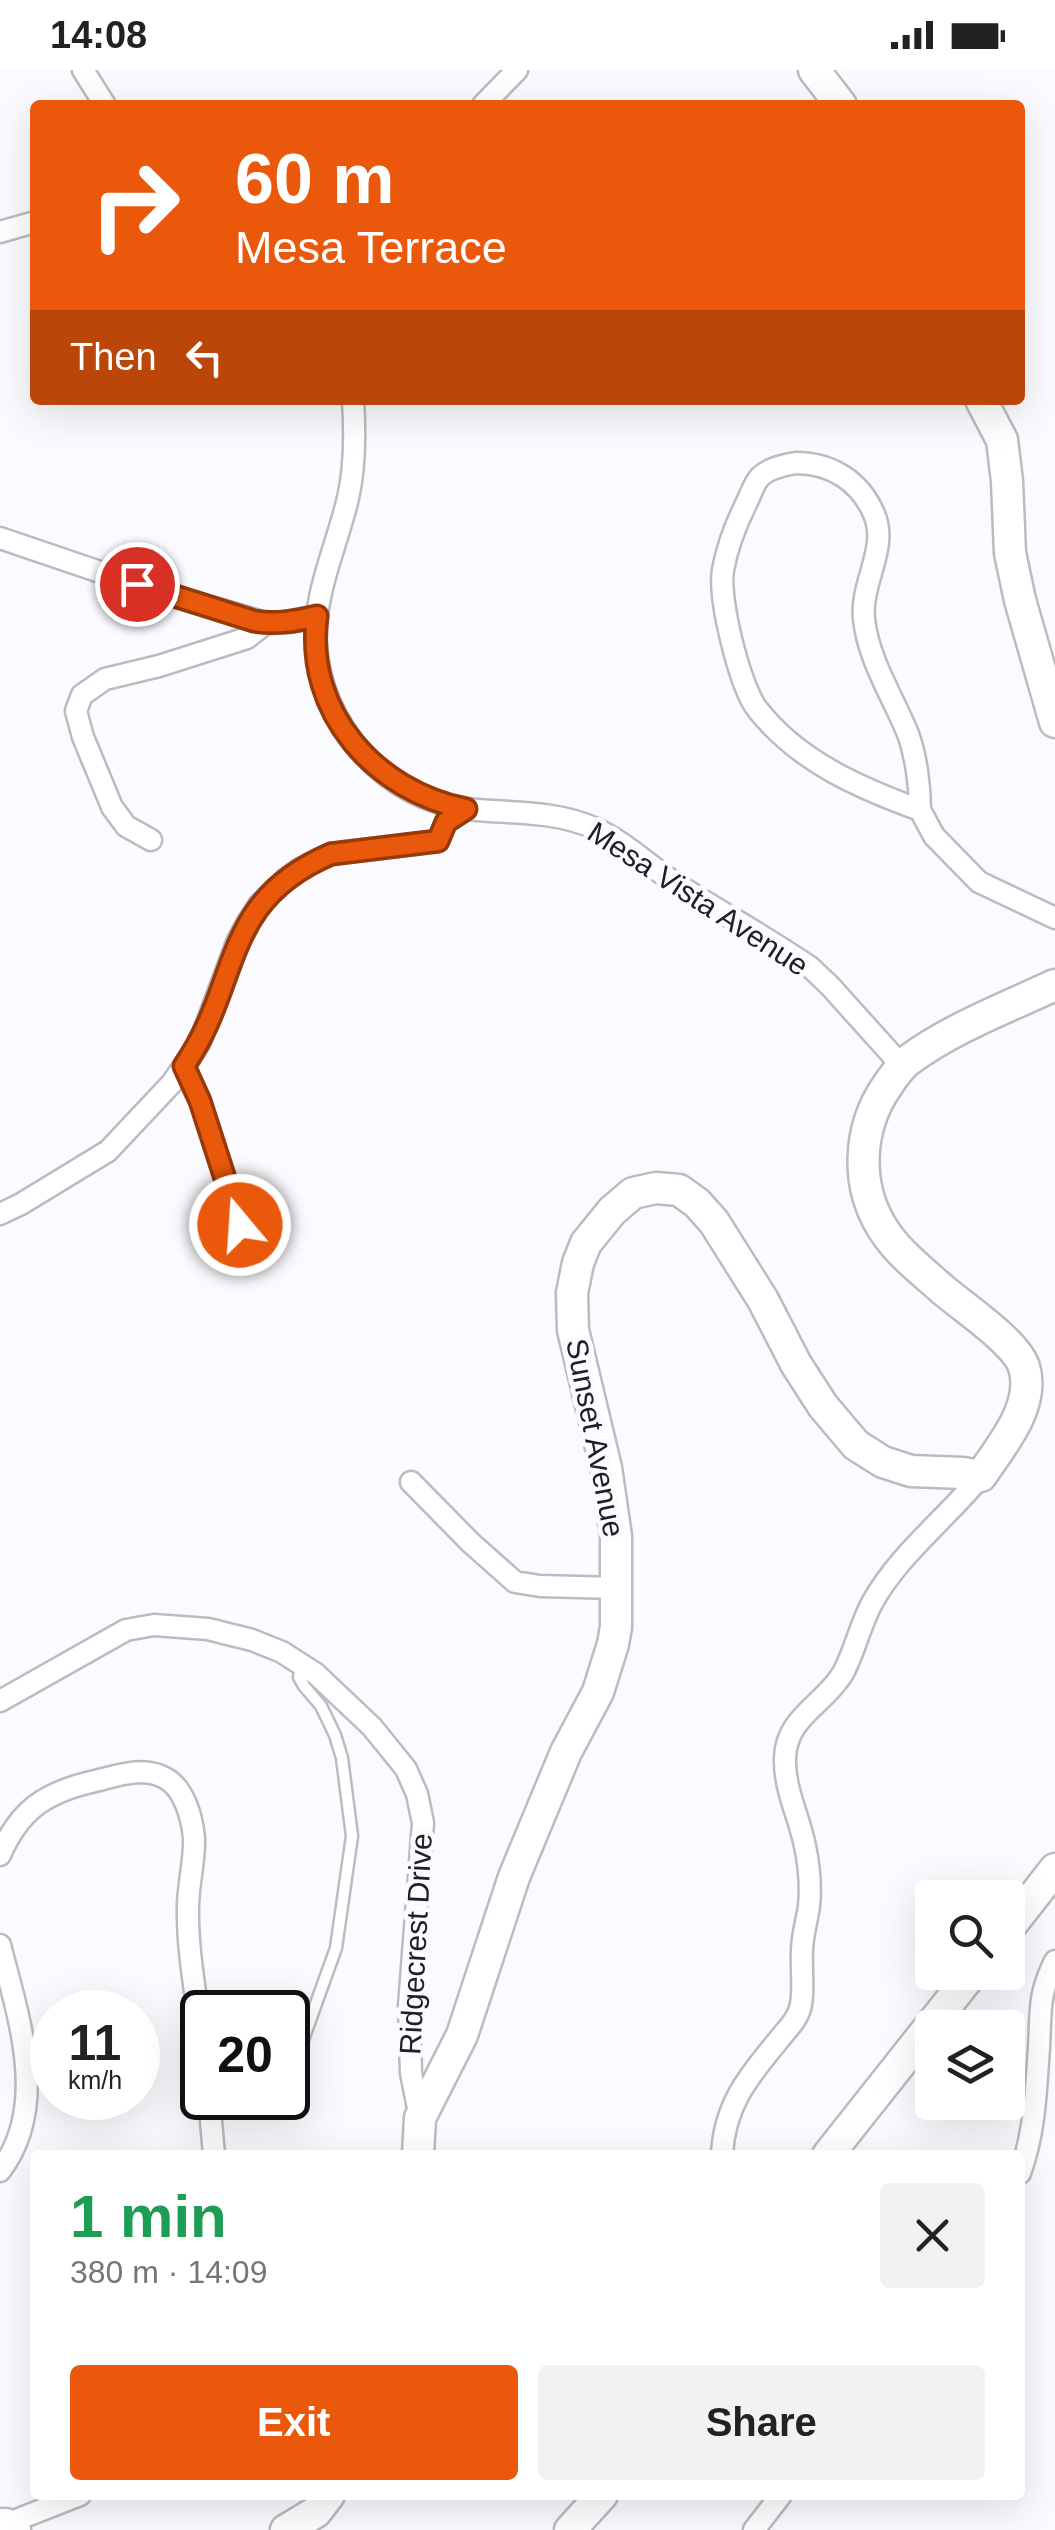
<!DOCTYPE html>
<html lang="en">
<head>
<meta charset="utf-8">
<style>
	:root { --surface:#fff; --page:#f2f2f2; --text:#222; --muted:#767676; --accent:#ea580c }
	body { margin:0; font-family:Arial,sans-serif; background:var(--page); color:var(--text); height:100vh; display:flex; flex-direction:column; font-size:38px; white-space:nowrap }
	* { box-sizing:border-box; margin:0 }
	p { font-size:32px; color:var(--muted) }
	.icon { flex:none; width:55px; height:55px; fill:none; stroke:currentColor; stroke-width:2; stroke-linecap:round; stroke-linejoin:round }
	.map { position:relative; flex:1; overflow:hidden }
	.side { position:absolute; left:30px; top:2080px; width:995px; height:350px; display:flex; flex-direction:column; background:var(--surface); border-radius:10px; box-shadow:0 10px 40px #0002 }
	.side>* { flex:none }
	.banner { position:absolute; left:30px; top:30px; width:995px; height:305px; border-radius:10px; box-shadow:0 10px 40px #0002; background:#ea580c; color:#fff; overflow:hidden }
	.controls { position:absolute; left:915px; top:1810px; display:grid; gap:20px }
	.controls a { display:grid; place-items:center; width:110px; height:110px; border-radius:10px; background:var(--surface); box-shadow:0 10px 40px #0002; font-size:50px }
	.speed { position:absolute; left:30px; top:1920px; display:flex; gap:20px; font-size:50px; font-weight:700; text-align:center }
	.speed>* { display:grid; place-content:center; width:130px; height:130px; border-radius:50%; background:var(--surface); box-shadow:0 10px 40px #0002; line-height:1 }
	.speed small { font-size:25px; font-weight:400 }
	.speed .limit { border:5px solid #111; border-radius:15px; background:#fff; color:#111 }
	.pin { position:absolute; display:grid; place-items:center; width:85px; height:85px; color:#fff; margin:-42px; border:5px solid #fff; border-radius:50%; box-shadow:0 2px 10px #0007 }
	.me { position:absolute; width:110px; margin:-55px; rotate:342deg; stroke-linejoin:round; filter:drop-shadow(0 0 8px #0008) }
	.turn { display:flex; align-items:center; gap:35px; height:210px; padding:0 40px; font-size:45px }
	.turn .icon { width:130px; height:130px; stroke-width:2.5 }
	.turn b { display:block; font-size:70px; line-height:85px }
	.then { display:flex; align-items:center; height:95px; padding:0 40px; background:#0003; gap:20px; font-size:38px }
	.round { display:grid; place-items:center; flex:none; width:105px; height:105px; border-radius:10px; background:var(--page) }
	.overview { display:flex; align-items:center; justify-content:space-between; height:170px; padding:0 40px }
	h1 { font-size:60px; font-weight:600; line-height:75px; color:#1e9e55 }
	.button { display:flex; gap:20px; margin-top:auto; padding:20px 40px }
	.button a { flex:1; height:115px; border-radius:10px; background:var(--accent); color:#fff; font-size:40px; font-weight:600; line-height:115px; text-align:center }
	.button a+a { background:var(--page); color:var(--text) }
	.status { display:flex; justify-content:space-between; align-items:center; height:70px; padding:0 50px; background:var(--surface); direction:ltr }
	.status svg { height:28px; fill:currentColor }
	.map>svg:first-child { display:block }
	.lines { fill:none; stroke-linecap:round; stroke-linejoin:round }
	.lane-casing { stroke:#bbbbc4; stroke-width:15 }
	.street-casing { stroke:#bbbbc4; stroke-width:25 }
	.secondary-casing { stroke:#bbbbc4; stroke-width:35 }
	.lane { stroke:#fff; stroke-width:10 }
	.street { stroke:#fff; stroke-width:20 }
	.secondary { stroke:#fff; stroke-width:30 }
	.route-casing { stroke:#983908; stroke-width:25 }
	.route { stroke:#ea580c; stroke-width:18 }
	.labels { text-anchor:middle; stroke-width:10; stroke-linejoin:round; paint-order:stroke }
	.street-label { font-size:30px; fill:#202024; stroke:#fbfbff }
</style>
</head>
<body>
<div class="status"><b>14:08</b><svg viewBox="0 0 49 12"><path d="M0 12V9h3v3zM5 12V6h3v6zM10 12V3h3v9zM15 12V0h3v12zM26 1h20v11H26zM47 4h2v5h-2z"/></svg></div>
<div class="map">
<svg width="1055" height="2460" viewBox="0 0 1055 2460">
	<rect width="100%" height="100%" fill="#fbfbff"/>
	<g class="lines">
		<defs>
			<path id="lane" d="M184,997L200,1031L240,1155
				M296,2030L303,1970L336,1878L352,1766L342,1688L335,1665L321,1636L304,1616L299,1607L302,1597"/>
			<path id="street" d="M83,0L105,35
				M483,35L517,0
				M0,162L35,152
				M353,330C355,361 355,398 348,428C337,476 313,524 316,575C321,656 386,730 468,739C511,744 553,740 594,758C625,772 647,794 675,813C720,842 766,867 810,897L830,916L902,996
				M796,393C831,393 860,411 874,444C889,478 860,513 864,549C868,589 893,627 908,664C916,686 920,716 920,740C860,718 799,692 758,640C740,618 718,528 723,500C727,478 736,454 746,434C750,426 754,413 760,407C769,398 784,395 796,393Z
				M0,468L159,522L266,553
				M920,740L934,766L979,812L1055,848
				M151,770L126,756L112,737L83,667L76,641L82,625L105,609L159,596L247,568L266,553L291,552L317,547
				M0,1144L21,1134L108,1081L172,1013L199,974L238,870L248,852L259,835L286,809L300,799L331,784L438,771L446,752L466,739
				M411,1412L471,1473L515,1512L540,1516L617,1518
				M0,1631L126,1560L154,1555L208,1559L252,1570L282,1582L316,1604L372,1657L406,1699L417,1724L423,1753L409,1936L411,2003L420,2048
				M0,1785C19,1741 44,1723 91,1712C114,1707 143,1695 165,1708C184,1718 192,1747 194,1768C195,1790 188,1814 188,1837C187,1882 197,1929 202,1974
				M0,1875C18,1946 50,2036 0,2101
				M209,2028L214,2085
				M722,2085C724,2037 747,2008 777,1972C786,1960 799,1949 801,1934C804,1917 801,1899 802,1881C802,1866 807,1851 809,1836C811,1816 809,1795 805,1776C799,1746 784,1719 785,1688C786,1647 825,1634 843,1603C855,1581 860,1555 872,1533C899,1484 946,1449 981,1406
				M1020,2103C1035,2062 1036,2020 1039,1977C1041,1941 1038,1925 1055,1891
				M1,2449L6,2454L80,2425
				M754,2460L781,2425"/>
			<path id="secondary" d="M814,0L841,35
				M981,330L1002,370L1007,411L1010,483L1020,530L1055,652
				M1008,1859L1055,1799
				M418,2085L420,2048L462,1965L514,1807L566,1682L598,1622L613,1574L616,1557V1466L606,1398L573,1260L572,1223L578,1193L586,1173L612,1141L633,1123L656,1118L679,1120L697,1133L714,1152L763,1230L796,1294L823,1336L856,1375L883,1392L911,1401L963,1403L981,1406C1001,1376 1036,1336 1024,1297C1016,1272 963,1237 942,1219C921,1200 898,1183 883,1159C855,1115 858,1058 887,1016C893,1007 899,999 906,992C950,959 1005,938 1055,915
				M828,2085L973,1902
				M0,2459L6,2454L15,2460
				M286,2460L316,2442L329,2425
				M570,2460L602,2425"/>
		</defs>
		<use href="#lane" class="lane-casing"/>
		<use href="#street" class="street-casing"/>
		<use href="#secondary" class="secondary-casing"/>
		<use href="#lane" class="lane"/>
		<use href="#street" class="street"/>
		<use href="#secondary" class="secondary"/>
	</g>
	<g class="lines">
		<defs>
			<path id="route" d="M137,514L254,551C275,555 296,551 317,546C304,643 376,721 466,739L446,752L438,771L331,784C219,832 242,912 184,996L200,1031L240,1155"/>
		</defs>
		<use href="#route" class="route-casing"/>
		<use href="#route" class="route"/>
	</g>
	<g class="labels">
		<g class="street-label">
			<text transform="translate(698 829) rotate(33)" y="10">Mesa Vista Avenue</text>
			<text transform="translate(595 1368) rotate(79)" y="10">Sunset Avenue</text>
			<text transform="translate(416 1874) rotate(-87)" y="10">Ridgecrest Drive</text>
		</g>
	</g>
</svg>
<div class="controls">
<a><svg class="icon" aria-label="search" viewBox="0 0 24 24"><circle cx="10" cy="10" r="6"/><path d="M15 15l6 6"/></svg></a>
<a><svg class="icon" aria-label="layers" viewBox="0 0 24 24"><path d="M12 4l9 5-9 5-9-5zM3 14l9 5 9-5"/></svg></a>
</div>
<div class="speed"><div>11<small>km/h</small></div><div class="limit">20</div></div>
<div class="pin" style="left:137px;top:514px;background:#d93025"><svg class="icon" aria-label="arrive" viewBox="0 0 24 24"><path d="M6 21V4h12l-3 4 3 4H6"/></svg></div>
<svg class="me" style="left:240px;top:1155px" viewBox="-20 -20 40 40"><circle r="17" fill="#ea580c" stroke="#fff" stroke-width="3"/><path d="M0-11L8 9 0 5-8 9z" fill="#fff"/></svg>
<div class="banner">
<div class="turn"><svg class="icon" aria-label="right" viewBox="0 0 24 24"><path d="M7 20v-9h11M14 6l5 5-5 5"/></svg><div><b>60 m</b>Mesa Terrace</div></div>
<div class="then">Then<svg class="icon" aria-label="left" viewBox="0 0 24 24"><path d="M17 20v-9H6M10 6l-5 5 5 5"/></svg></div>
</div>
<section class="side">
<div class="overview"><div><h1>1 min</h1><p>380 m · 14:09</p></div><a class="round"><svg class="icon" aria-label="close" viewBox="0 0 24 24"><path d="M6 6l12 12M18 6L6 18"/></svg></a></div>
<div class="button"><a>Exit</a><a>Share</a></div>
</section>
</div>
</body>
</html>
